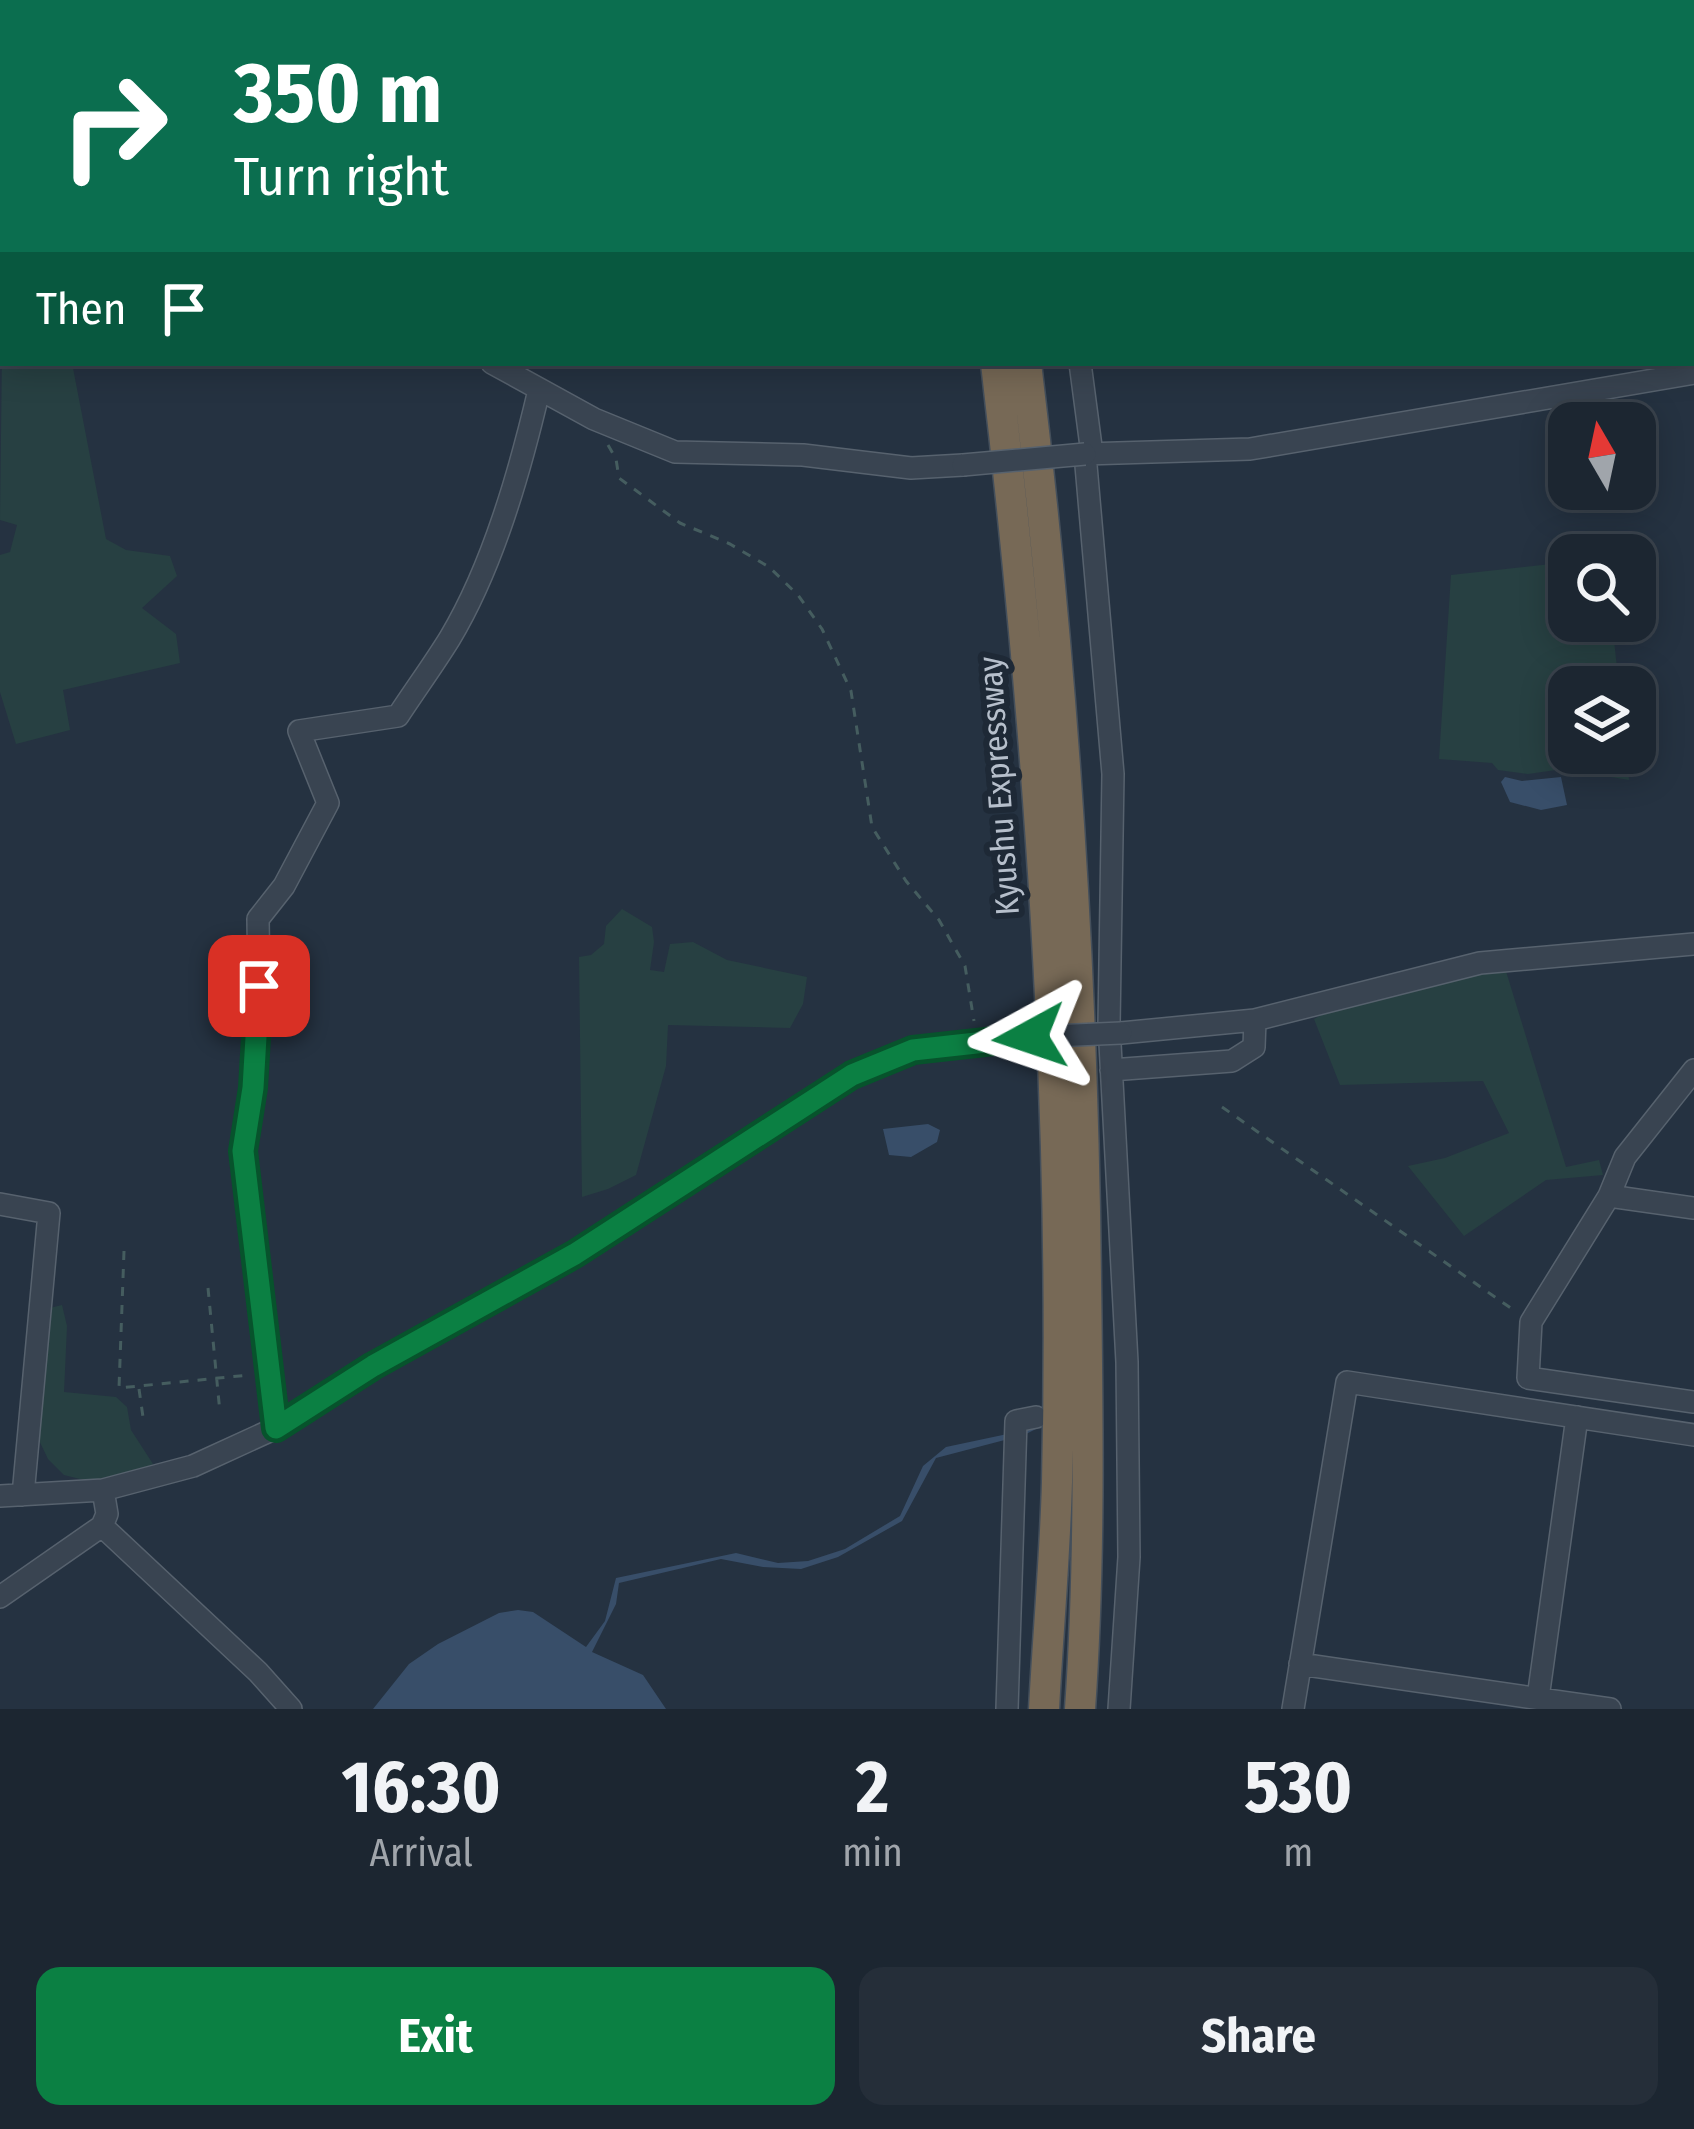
<!DOCTYPE html>
<html lang="en">
<head>
<meta charset="utf-8">
<style>
	:root { --surface:#1c2631; --page:#252e39; --text:#f1f3f6; --muted:#a0a5ab; --line:#3a434d; --accent:#0b8043 }
	body { margin:0; font-family:"Fira Sans Condensed",sans-serif; background:var(--page); color:var(--text); height:100vh; display:flex; flex-direction:column; font-size:45px; white-space:nowrap }
	* { box-sizing:border-box; margin:0 }
	p { font-size:39px; color:var(--muted) }
	.icon { flex:none; width:66px; height:66px; fill:none; stroke:currentColor; stroke-width:2; stroke-linecap:round; stroke-linejoin:round }
	.map { position:relative; height:1709px; overflow:hidden }
	.drawer { display:flex; flex-direction:column; background:var(--surface); flex:1 }
	.drawer>* { flex:none }
	.banner { position:absolute; left:0px; top:0px; width:1695px; height:366px; box-shadow:0 6px 30px #0003,0 0 0 3px var(--line); background:#0b6e4f; color:#fff; overflow:hidden }
	.needle { width:78px; rotate:351deg }
	.fabs { position:absolute; left:1548px; top:402px; display:grid; gap:24px }
	.fabs a { display:grid; place-items:center; width:108px; height:108px; border-radius:24px; background:var(--surface); box-shadow:0 6px 30px #0003,0 0 0 3px var(--line); font-size:60px }
	.pin { position:absolute; display:grid; place-items:center; width:102px; height:102px; color:#fff; margin:-51px; border-radius:24px; box-shadow:0 6px 18px #0006 }
	.me { position:absolute; width:132px; margin:-66px; rotate:265deg; stroke-linejoin:round; filter:drop-shadow(0 0 9px #0008) }
	.turn { display:flex; align-items:center; gap:42px; height:252px; padding:0 36px; font-size:54px }
	.turn .icon { width:156px; height:156px; stroke-width:2.5 }
	.turn b { display:block; font-size:84px; line-height:102px }
	.then { display:flex; align-items:center; height:114px; padding:0 36px; background:#0003; gap:24px; font-size:45px }
	.eta { display:flex; justify-content:space-evenly; align-items:center; height:204px; text-align:center }
	.eta b { font-size:72px; font-weight:700; line-height:84px }
	.cta { display:flex; gap:24px; margin-top:auto; padding:24px 36px }
	.cta a { flex:1; height:138px; border-radius:24px; background:var(--accent); color:#fff; font-size:48px; font-weight:700; line-height:138px; text-align:center }
	.cta a+a { background:var(--page); color:var(--text) }
	.map>svg:first-child { display:block }
	.green { fill:#274042 }
	.water { fill:#384e69 }
	.lines { fill:none; stroke-linecap:round; stroke-linejoin:round }
	.minor-casing { stroke:#57626e; stroke-width:24 }
	.highway-casing { stroke:#444f5b; stroke-width:33 }
	.path { stroke:#455d5f; stroke-width:3; stroke-dasharray:9 9; stroke-linecap:butt }
	.minor { stroke:#394451; stroke-width:21 }
	.highway { stroke:#776956; stroke-width:30 }
	.minor-bridge-casing { stroke:#57626e; stroke-width:24; stroke-linecap:butt }
	.minor-bridge { stroke:#394451; stroke-width:21 }
	.route-casing { stroke:#07532c; stroke-width:30 }
	.route { stroke:#0b8043; stroke-width:21 }
	.labels { text-anchor:middle; stroke-width:12; stroke-linejoin:round; paint-order:stroke }
	.street-label { font-size:33px; fill:#b6bfcb; stroke:#1e2936 }
</style>
</head>
<body>
<div class="map">
<svg width="1694" height="1709" viewBox="0 0 1694 1709">
	<rect width="100%" height="100%" fill="#253241"/>
	<path class="green" d="M3,266V363H72L106,539L126,550L170,556L177,576L142,608L176,634L180,663L63,690L70,730L16,744L0,692V555L10,552L17,525L0,520Z
		M1569,562V621H1612L1619,687H1569V753H1626L1629,780L1611,777L1602,756L1564,758L1563,769L1528,774L1498,770L1492,763L1439,759L1451,575Z
		M622,909L652,927L654,942L650,970L664,972L670,944L693,942L727,960L807,977L803,1004L790,1028L668,1025L666,1066L636,1175L608,1189L582,1197L579,957L591,955L604,944L606,926Z
		M1505,968L1566,1167L1599,1160L1603,1175L1546,1180L1464,1236L1408,1166L1445,1158L1509,1133L1483,1081L1340,1085L1314,1019L1353,999Z
		M62,1305L67,1326L64,1392L116,1397L127,1407L131,1430L153,1464L135,1473L88,1481L64,1475L48,1459L36,1434L50,1308Z"/>
	<path class="water" d="M1505,777L1522,781L1561,777L1567,805L1541,810L1510,802L1501,782Z
		M928,1124L940,1130L937,1142L911,1157L889,1155L883,1129Z
		M1040,1427L1024,1435L936,1458L902,1521L838,1557L801,1569L763,1567L721,1559L619,1583L616,1604L592,1652L643,1675L666,1709H373L409,1664L438,1644L499,1613L518,1610L533,1612L586,1647L605,1621L616,1578L736,1553L778,1563L808,1561L845,1549L900,1516L923,1466L946,1447Z"/>
	<g class="lines">
		<defs>
			<path id="minor" d="M1023,0V3
				M477,3L479,0
				M0,256H3
				M492,363L594,419L675,452L803,455L911,468L963,465
				M1080,363L1092,454
				M1121,1033L1255,1020L1480,963L1694,944
				M1111,1070L1232,1061L1254,1047L1255,1020
				M1694,1070L1625,1157L1609,1196L1531,1322L1528,1378L1694,1402
				M1609,1196L1694,1208
				M0,1204L49,1213L23,1495
				M276,1428L243,1151L253,1088L259,986L258,919L284,886L328,803L299,731L398,716C415,690 434,664 450,638C493,566 520,471 539,390
				M0,1496L103,1490L193,1466L276,1428L373,1366L575,1254L852,1075L913,1050L1030,1037
				M102,1526L258,1672L291,1709
				M0,1597L102,1526L107,1514L103,1490
				M1300,1664L1610,1709
				M1538,1698L1577,1417
				M1007,1709L1016,1421L1036,1417
				M1119,1709L1129,1557L1127,1362L1109,1025L1113,774L1085,454L1250,449L1694,373
				M1293,1709L1347,1382L1694,1435"/>
			<path id="highway" d="M953,0V3
				M983,0V3
				M996,363C1039,733 1066,1109 1057,1482C1055,1557 1048,1633 1044,1709
				M1026,363C1063,668 1083,974 1086,1281C1088,1424 1090,1567 1080,1709"/>
		</defs>
		<use href="#minor" class="minor-casing"/>
		<use href="#highway" class="highway-casing"/>
		<path class="path" d="M1642,3V0
			M1692,167H1694
			M608,445L616,459L619,478L680,523L730,544L769,567L798,595L822,629L851,691L872,827L906,881L939,920L965,966L974,1021
			M1222,1107L1515,1311
			M124,1251L119,1388L249,1375
			M208,1288L220,1413
			M139,1389L143,1417"/>
		<use href="#minor" class="minor"/>
		<use href="#highway" class="highway"/>
		<defs>
			<path id="minor-bridge" d="M963,465L1085,454
				M1030,1037L1121,1033"/>
		</defs>
		<use href="#minor-bridge" class="minor-bridge-casing"/>
		<use href="#minor-bridge" class="minor-bridge"/>
	</g>
	<g class="lines">
		<defs>
			<path id="route" d="M259,986L253,1088L243,1151L276,1428L373,1366L575,1254L852,1075L913,1050L1030,1037"/>
		</defs>
		<use href="#route" class="route-casing"/>
		<use href="#route" class="route"/>
	</g>
	<g class="labels">
		<g class="street-label">
			<text transform="translate(998 786) rotate(-94)" y="12">Kyushu Expressway</text>
		</g>
	</g>
</svg>
<div class="fabs">
<a><svg class="needle" viewBox="-14 -14 28 28"><path d="M0-13l5 13h-10z" fill="#e53935"/><path d="M0 13l5-13h-10z" fill="#a0a5ab"/></svg></a>
<a><svg class="icon" aria-label="search" viewBox="0 0 24 24"><circle cx="10" cy="10" r="6"/><path d="M15 15l6 6"/></svg></a>
<a><svg class="icon" aria-label="layers" viewBox="0 0 24 24"><path d="M12 4l9 5-9 5-9-5zM3 14l9 5 9-5"/></svg></a>
</div>
<div class="pin" style="left:259px;top:986px;background:#d93025"><svg class="icon" aria-label="arrive" viewBox="0 0 24 24"><path d="M6 21V4h12l-3 4 3 4H6"/></svg></div>
<svg class="me" style="left:1030px;top:1037px" viewBox="-20 -20 40 40"><path d="M0-17L14 15 0 8-14 15z" fill="#0b8043" stroke="#fff" stroke-width="4"/></svg>
<div class="banner">
<div class="turn"><svg class="icon" aria-label="right" viewBox="0 0 24 24"><path d="M7 20v-9h11M14 6l5 5-5 5"/></svg><div><b>350 m</b>Turn right</div></div>
<div class="then">Then<svg class="icon" aria-label="arrive" viewBox="0 0 24 24"><path d="M6 21V4h12l-3 4 3 4H6"/></svg></div>
</div>
</div>
<section class="drawer">
<div class="eta">
<div><b>16:30</b><p>Arrival</p></div>
<div><b>2</b><p>min</p></div>
<div><b>530</b><p>m</p></div>
</div>
<div class="cta"><a>Exit</a><a>Share</a></div>
</section>
</body>
</html>
